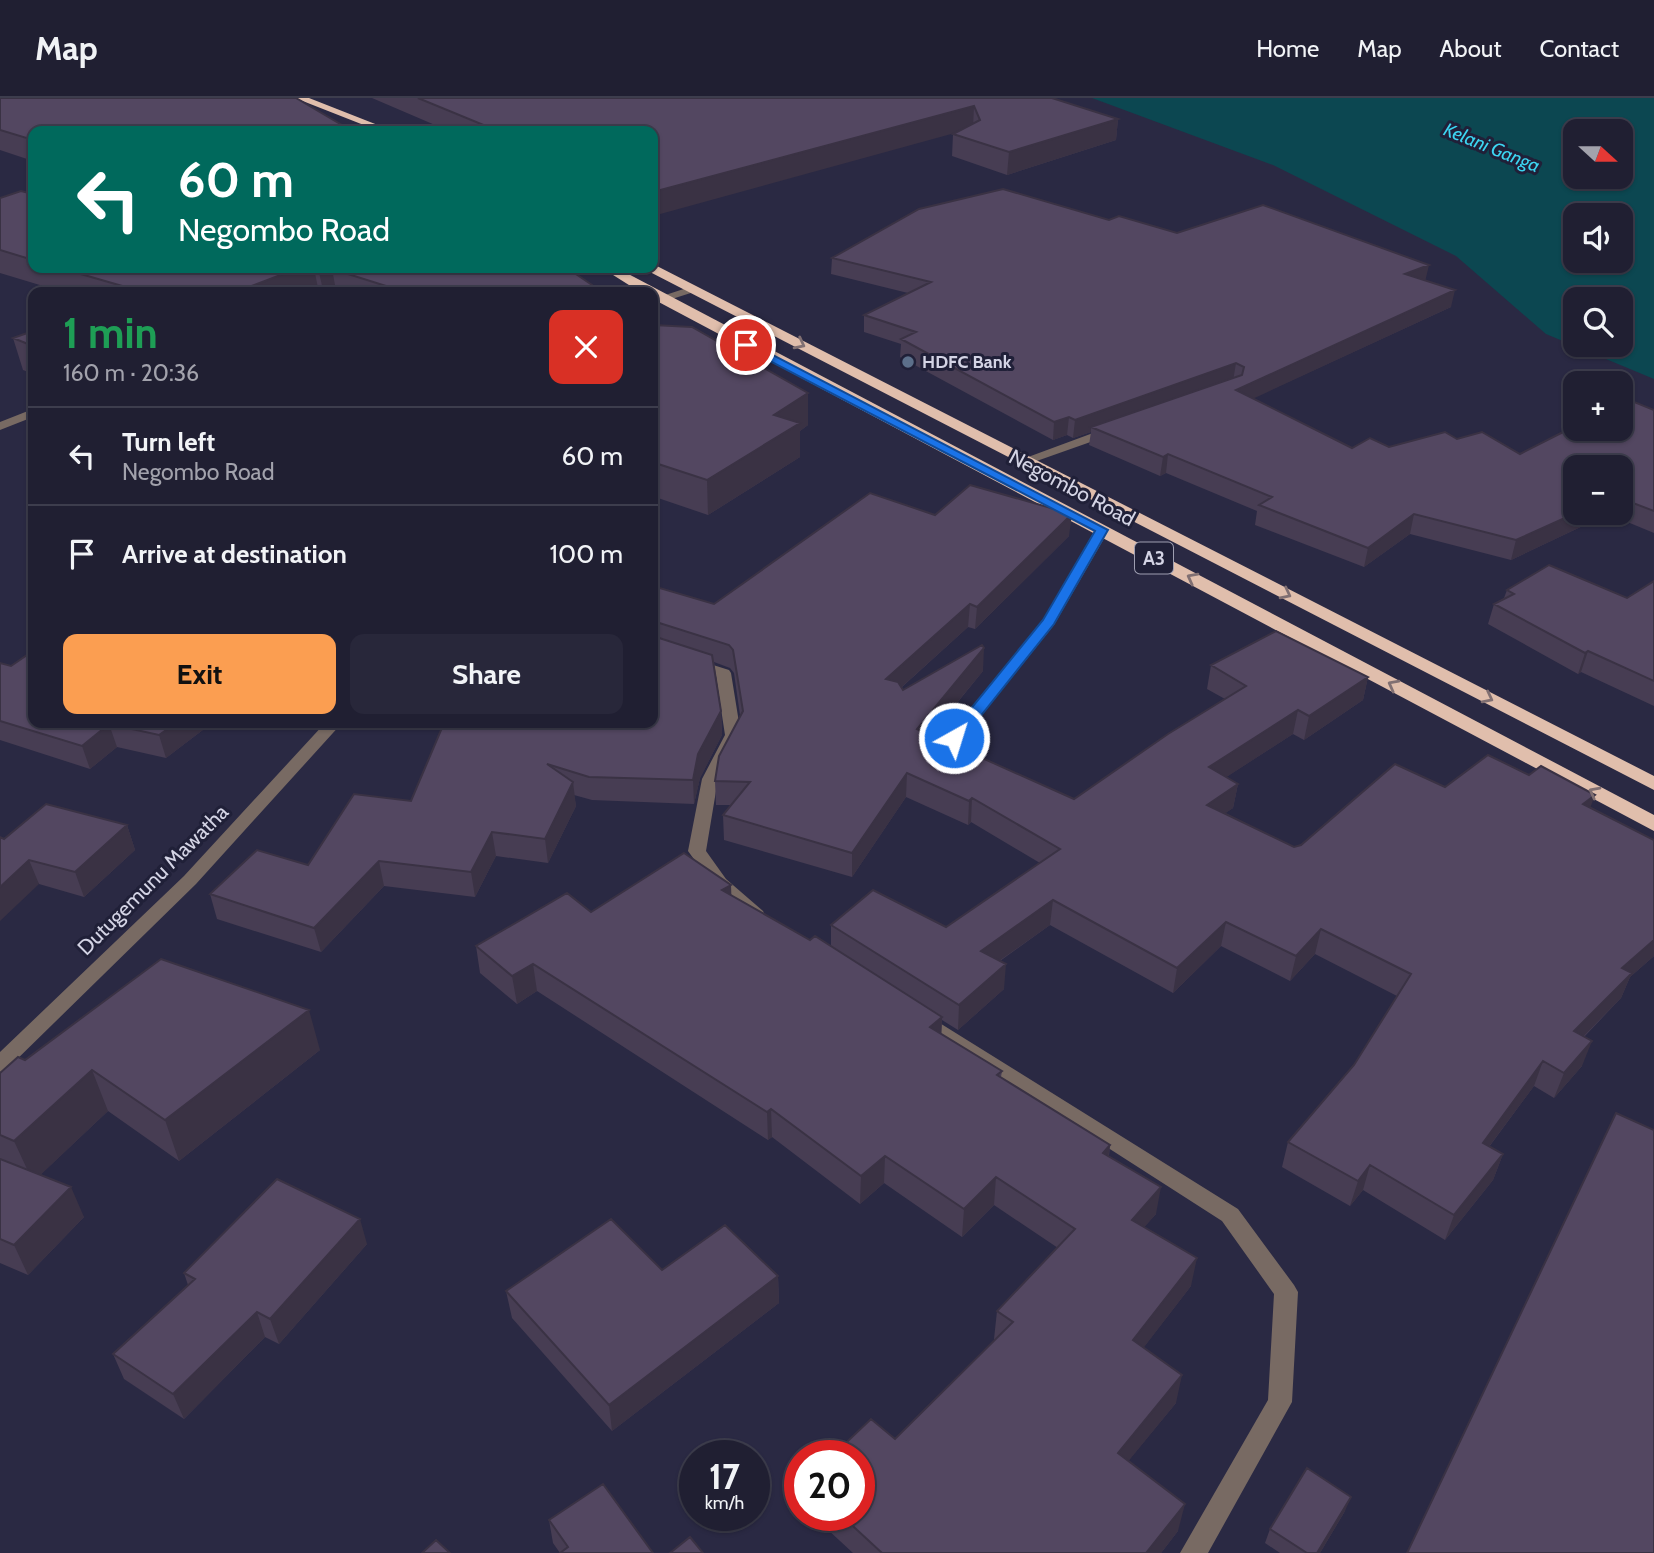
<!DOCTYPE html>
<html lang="en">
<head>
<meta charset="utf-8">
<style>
	:root { --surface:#201f32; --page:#28273a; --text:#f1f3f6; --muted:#a2a2ac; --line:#3d3d4d; --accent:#fb9e51 }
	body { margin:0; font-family:Cabin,sans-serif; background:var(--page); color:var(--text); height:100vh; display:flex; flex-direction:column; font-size:26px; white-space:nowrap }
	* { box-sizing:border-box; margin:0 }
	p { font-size:23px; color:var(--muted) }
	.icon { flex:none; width:38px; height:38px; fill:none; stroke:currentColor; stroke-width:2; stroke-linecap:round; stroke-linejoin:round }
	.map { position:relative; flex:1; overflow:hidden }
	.drawer { position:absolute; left:28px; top:189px; width:630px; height:441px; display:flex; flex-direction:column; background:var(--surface); border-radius:14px; box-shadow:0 2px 5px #0004,0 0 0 2px var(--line) }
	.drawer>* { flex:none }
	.hud { position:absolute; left:28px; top:28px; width:630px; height:147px; border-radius:14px; box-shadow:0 2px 5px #0004,0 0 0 2px var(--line); background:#00695c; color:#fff; overflow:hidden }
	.needle { width:46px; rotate:111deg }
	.fabs { position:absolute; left:1563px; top:21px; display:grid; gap:14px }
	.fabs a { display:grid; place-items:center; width:70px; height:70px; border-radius:14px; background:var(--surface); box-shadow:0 2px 5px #0004,0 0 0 2px var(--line); font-size:35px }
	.speed { position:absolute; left:679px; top:1342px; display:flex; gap:14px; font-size:35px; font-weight:700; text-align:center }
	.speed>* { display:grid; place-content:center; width:91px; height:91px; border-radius:50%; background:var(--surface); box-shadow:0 2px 5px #0004,0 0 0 2px var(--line); line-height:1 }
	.speed small { font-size:18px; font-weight:400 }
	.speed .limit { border:10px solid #d22; background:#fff; color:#111 }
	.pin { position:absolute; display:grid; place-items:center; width:60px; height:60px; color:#fff; margin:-30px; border:4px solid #fff; border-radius:50%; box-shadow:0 2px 7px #0007 }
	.me { position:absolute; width:77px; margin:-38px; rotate:39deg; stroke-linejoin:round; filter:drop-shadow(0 0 5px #0008) }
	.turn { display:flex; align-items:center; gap:24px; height:147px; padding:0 35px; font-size:32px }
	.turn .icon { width:91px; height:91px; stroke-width:2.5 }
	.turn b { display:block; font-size:49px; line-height:60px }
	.round { display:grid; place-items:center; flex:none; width:74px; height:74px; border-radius:14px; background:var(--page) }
	.overview { display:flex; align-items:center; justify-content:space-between; height:119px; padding:0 35px }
	h1 { font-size:42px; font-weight:700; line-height:52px; color:#1e9e55 }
	.primary-button { display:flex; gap:14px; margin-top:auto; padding:14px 35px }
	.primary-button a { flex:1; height:80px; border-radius:14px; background:var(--accent); color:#111; font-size:28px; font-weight:700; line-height:80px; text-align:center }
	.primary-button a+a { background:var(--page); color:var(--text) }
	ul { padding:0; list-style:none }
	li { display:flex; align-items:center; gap:21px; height:98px; padding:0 35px; border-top:2px solid var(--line) }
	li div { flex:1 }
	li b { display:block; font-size:26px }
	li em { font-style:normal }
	header { display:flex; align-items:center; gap:42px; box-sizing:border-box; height:98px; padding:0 35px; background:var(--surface); border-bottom:2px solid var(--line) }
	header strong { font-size:33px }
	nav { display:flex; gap:38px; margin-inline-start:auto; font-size:24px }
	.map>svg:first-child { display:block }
	.water { fill:#0c4751; fill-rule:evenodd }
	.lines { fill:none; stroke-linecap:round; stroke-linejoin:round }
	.minor { fill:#786a63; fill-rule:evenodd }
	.highway { fill:#e0beac; fill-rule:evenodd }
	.wall { fill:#473d53; fill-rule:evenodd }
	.shaded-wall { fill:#3a3244 }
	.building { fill:#534761; stroke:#3a3244; stroke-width:2 }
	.oneway { stroke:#806f72 }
	.route { fill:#1a73e8; stroke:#114b97; stroke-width:2 }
	.service-dot { fill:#5c6f8a; stroke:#202038; stroke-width:2.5 }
	.labels { text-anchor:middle; stroke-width:6; stroke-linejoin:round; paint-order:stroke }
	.far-poi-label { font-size:18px; font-weight:bold; fill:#d4d4e5; stroke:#202038; text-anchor:start }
	.far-water-label { font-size:19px; font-style:italic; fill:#3cd5f1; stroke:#202038 }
	.shield { fill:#202038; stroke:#9e9eb1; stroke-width:2 }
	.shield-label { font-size:19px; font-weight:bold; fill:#d4d4e5 }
	.street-label { font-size:21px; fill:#d4d4e5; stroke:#202038 }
</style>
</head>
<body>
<header>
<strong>Map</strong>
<nav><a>Home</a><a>Map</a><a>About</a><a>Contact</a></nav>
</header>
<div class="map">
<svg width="1654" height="1455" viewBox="0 0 1654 1455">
	<rect width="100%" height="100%" fill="#2a2943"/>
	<path class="water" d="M1092,0H1654V281L1546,236L1456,158L1273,67ZM1575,33H1620V79H1575ZM1620,117V163H1575V117ZM1620,201V247H1575V201Z"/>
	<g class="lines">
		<path class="minor" d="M386,170H400L338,194H324Z
			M693,188L698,191L697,193L653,207V201Z
			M33,311V319L0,332V324Z
			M1112,328L1118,332L1116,335L1031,365H1021L1020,362Z
			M1102,428L1109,432L1054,527L960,644H948L946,641L948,638L1043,522L1095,432Z
			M653,548L729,572L731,575L741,637L718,681L706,753L726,781L763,813L765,817L763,821H749L714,789L688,753L702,681L725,637L716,578L653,558Z
			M325,625H342L196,786L7,971L0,974V954L184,778Z
			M922,914L1238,1111L1294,1187L1298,1194L1292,1304L1208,1455H1180L1268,1302L1274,1196L1222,1123L915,926L912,921L915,916Z"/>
		<path class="highway" d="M295,0H309L393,33H379Z
			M653,166L1654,678V692L648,173L646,170H653Z
			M602,170H617L1654,717V733L653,201V194H640Z"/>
	</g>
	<path class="wall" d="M0,0L352,33H33V63L0,52Z
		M372,0H1052L1118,21L1116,42L1007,77L952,58L953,36L958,34L449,33Z
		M33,96V170H567L596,194H337L335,187L323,192L318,190L308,194H63L0,175V100Z
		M1109,122L1426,183L1451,209L1253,300L1352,350L1389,349L1457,341L1520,356L1654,312V435L1608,416L1511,462L1410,436L1364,469L1255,427L1257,413L1166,375L1160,378L1089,347L1091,334L1073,340L1067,337L1053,342L900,259L901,246L864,234V217L908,195L831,176L832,160ZM1620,369V415H1575Z
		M653,227L808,327L800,333V359L708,417L658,400L653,403Z
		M33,233V276L23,272L13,240Z
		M935,417L1069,438L975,531L968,529L902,589L903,592L983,573L931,637L1074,701L1225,601L1207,591L1211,567L1368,579L1363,602L1304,642L1293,636L1226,679L1238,686L1233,710L1225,715L1294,749L1445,689L1590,709L1654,742V858L1630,879L1621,900L1584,939L1582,968L1554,1000L1534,988L1489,1049L1503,1056L1493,1082L1445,1142L1363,1092L1350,1108L1282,1069L1288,1044L1354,967L1397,898L1315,856L1290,883L1221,848L1173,895L1050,827L1000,863L1004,891L958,932L942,922L941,936L1002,973L1001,979L1110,1047L1109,1058L1156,1116L1144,1129L1191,1188L1143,1250L1176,1305L1128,1363L1178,1433L1161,1455H853L813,1418H859L895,1341L996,1242L994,1241L997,1213L1058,1150L994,1107L962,1139L884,1085L860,1106L772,1039L768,1042L537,893L517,906L480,875L476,848L591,814L731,787V797L810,842L831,849V827L946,829L1040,765L971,724L968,727L906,699L852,779L724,742L723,717L731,707H716L715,683L740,617L734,575L730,570L714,564L721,613L722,637L700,680L694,706L592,702L574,697L576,708L548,765L496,758L475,799L384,788L321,854L217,821L210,796L308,767L411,703L653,625V488L714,506Z
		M1654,483V608L1581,574L1578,576L1488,526L1494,506L1504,500L1507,492L1627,500Z
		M0,565L212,625L166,660L117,649L90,671L0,642Z
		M127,727L135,752L84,799L39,786L4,741Z
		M320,952L179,1063L108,1013L40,1077L84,1119L28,1177L0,1165V975L25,962Z
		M367,1146L279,1246L265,1239L184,1321L124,1281L113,1256L188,1187L184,1175Z
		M662,1172L778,1178L779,1205L612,1333L512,1220L506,1193Z
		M1345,1413L1320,1455H1280L1265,1445L1270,1431Z
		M549,1422L653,1455H560L553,1445Z"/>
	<path class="shaded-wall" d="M974,8L973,30L653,118V94Z
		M1118,21L1116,42L1007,77L1009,54Z
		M187,29L188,33H164Z
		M1429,167L1425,184L1405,176Z
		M299,170H314L318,190L308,194H236Z
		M318,170H380L332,171L335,187L323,192Z
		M595,189L596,194H584Z
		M1455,192L1451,209L1233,310L1236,292Z
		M1236,265L1233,283L1091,329V334L1073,340L1075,322Z
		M808,295V327L800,333V359L708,417L707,382L774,317Z
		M1069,319L1067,337L1053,342L1054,324Z
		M1168,356L1166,375L1160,378L1163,359Z
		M655,365L658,400L653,403V367Z
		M1576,415H1608V416L1511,462L1516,442Z
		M1072,416L1069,438L975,531L977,509Z
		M1414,416L1410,436L1364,469L1368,450Z
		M970,506L968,529L885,604L886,581Z
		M984,550L983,573L916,654L917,631Z
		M1588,553L1581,574L1578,576L1585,555Z
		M1368,579L1363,602L1304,642L1309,618Z
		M1298,612L1293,636L1205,693L1209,669Z
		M721,613L722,637L700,680L694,706L693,682L698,656Z
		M176,625H212L166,660L159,637Z
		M109,626L117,649L90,671L82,648Z
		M907,675L906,699L852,779V755Z
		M573,684L576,708L548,765L545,741Z
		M1238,686L1233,710L1203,731L1207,707Z
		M1595,697L1586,721L1583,706Z
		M972,700L971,724L968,727L969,703Z
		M127,727L135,752L84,799L75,774Z
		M492,734L496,758L475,799L471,774Z
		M29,762L39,786L0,823V789Z
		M379,763L384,788L321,854L314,830Z
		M731,787L732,814L722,792Z
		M1053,802L1050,827L979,877L981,853Z
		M1226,824L1221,848L1173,895L1177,870Z
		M1321,831L1315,856L1290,883L1296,858Z
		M1654,842V858L1630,879L1621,900L1564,958L1574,933L1622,870Z
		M533,866L537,893L517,906L512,878Z
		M1006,866L1004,891L958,932L959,907Z
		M309,912L320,952L179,1063L165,1022Z
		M942,919L941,946L930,929Z
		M1592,943L1582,968L1554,1000L1564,975Z
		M1543,963L1534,988L1473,1070L1483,1045Z
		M92,972L108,1013L33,1084L14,1043Z
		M771,1011L772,1039L768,1042L767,1014Z
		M1110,1047L1106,1075L1103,1055Z
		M1503,1056L1493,1082L1445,1142L1454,1117Z
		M885,1058L884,1085L860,1106L861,1078Z
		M1370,1067L1363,1092L1350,1108L1358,1083Z
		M996,1079L994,1107L962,1139L964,1111Z
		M71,1089L84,1119L28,1177L14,1147Z
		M1161,1089L1156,1116L1127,1149L1132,1122Z
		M360,1121L367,1146L279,1246L270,1221Z
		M1197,1160L1191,1188L1128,1270L1133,1242Z
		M778,1178L779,1205L612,1333L609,1307Z
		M257,1214L265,1239L184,1321L173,1296Z
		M1182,1277L1176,1305L1113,1382L1118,1355Z
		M1351,1399L1345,1413L1320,1455H1317Z
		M1185,1406L1178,1433L1161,1455H1146Z"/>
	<path class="building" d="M0,0H296L352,33H193L187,29L164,33H33V42L0,32Z
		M418,0H1052L1118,21L1009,54L953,36L980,22L974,8L653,94V33H498Z
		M1003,91L1109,122L1119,118L1177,135L1263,107L1429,167L1405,176L1455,192L1236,292L1352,350L1370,340L1389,349L1445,334L1457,341L1482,334L1520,356L1575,328V331H1620V304L1627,301L1654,312V413L1620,400V369H1575V415H1576L1516,442L1414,416L1368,450L1259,407L1272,399L1168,356L1163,359L1091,329L1242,277L1244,269L1236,265L1075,322L1069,319L1054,324L901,241L916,234L864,217L931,184L832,160L919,111Z
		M21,93L33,96V162L0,152V100Z
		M60,170H299L236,194H143Z
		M335,170H567L595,189L584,194H508L499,190L490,194H405L332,171Z
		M653,227L692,229L808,295L774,317L800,325L707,382L655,365L653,367Z
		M33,233V248L13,240Z
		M970,387L1072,416L977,509L970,506L886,581L898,584L903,592L982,547L984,550L917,631L1074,701L1168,636L1246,588L1211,567L1276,533L1368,579L1309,618L1298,612L1209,669L1238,686L1207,707L1294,749L1301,747L1395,666L1445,689L1488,657L1529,677L1541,668L1595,697L1583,706L1654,742V842L1622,870L1632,875L1574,933L1592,943L1564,975L1543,963L1483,1045L1503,1056L1454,1117L1370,1067L1358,1083L1288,1044L1354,967L1411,876L1321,831L1296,858L1226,824L1177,870L1053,802L981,853L1006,866L959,907L831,827L873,792L946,829L1060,751L972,700L969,703L907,675L852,755L723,717L750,684L715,683L719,658L743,613L733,552L729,547L653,523V488L714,506L870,395L935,417Z
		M1549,467L1627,500L1654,483V583L1588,553L1585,555L1494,506L1514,496L1507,492Z
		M653,538L712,557L721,613L698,656L693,682L589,679L547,666L573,684L545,741L492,734L471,774L379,763L314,830L210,796L257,752L308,767L354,696L411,703L444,625H653Z
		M33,553V625H176L159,637L109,626L82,648L0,623V565L11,568Z
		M46,706L127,727L75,774L29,762L0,789V739L4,741Z
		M684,755L731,787L722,792L810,842L815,838L942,919L930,929L1002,973L997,977L1110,1047L1103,1055L1161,1089L1132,1122L1197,1160L1133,1242L1182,1277L1118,1355L1185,1406L1146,1455H882L842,1418H859V1358H832L871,1321L895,1341L1013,1224L997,1213L1075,1131L996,1079L964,1111L885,1058L861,1078L771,1011L767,1014L533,866L512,878L476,848L567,795L591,814Z
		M161,861L309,912L165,1022L92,972L14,1043L0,1037V975L18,959L25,962Z
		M1616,1015L1654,1032V1455H1407Z
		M0,1061L71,1089L14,1147L0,1141Z
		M277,1081L360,1121L270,1221L257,1214L173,1296L113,1256L195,1181L184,1175Z
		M611,1121L662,1172L725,1127L778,1178L609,1307L506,1193Z
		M1307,1370L1351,1399L1317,1455H1307L1270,1431Z
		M603,1386L653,1455H560L568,1449L549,1422Z
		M690,1439L703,1455H670Z
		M436,1442L450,1455H422Z"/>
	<defs><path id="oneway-chevron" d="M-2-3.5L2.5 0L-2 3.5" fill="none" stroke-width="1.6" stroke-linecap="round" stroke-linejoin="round" transform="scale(1.75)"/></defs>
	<g class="oneway">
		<use href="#oneway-chevron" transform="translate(800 246) rotate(27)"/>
		<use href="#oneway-chevron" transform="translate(1192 480) rotate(-152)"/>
		<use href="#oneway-chevron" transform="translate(1286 496) rotate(27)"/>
		<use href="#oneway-chevron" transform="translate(1393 587) rotate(-152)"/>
		<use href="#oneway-chevron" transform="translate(1488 600) rotate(27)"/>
		<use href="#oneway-chevron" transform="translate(1594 694) rotate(-152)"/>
	</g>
	<path class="route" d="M743,245H750L1108,432L1054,526L960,644H949L947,640L1043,522L1095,433L743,249Z"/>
	<circle class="service-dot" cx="908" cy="264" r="7"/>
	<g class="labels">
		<g class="far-poi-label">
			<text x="922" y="270">HDFC Bank</text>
		</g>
		<g class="far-water-label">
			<text transform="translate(1492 49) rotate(22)" y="7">Kelani Ganga</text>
		</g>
		<rect class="shield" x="1135" y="444.5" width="38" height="31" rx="5"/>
		<g class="shield-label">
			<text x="1154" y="467">A3</text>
		</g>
		<g class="street-label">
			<text transform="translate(1072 390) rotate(28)" y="7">Negombo Road</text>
			<text transform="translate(153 782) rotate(-45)" y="7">Dutugemunu Mawatha</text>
		</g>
	</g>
</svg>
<div class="fabs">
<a><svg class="needle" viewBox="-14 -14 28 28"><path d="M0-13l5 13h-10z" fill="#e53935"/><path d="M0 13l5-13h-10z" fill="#a2a2ac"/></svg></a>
<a><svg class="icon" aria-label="sound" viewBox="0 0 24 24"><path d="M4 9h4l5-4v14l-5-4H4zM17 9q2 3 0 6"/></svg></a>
<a><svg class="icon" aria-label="search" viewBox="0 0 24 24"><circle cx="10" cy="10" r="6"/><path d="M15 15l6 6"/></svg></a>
<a>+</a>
<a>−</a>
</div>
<div class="speed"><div>17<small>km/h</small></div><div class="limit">20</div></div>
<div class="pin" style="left:746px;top:247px;background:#d93025"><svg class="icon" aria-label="arrive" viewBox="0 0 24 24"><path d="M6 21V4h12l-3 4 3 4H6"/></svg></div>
<svg class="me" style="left:954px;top:640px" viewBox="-20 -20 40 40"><circle r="17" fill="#1a73e8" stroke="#fff" stroke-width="3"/><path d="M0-11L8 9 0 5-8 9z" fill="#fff"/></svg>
<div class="hud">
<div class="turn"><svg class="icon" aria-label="left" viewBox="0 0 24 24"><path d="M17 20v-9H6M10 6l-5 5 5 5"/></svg><div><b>60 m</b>Negombo Road</div></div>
</div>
<section class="drawer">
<div class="overview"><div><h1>1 min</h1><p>160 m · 20:36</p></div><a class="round" style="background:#d93025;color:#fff"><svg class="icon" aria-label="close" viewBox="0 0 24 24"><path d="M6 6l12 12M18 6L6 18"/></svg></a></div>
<ul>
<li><svg class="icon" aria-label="left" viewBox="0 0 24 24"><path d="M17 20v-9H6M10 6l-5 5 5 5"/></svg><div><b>Turn left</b><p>Negombo Road</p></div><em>60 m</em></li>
<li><svg class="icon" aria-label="arrive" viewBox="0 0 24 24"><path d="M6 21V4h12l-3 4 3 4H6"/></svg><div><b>Arrive at destination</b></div><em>100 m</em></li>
</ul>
<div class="primary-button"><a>Exit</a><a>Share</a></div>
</section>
</div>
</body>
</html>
